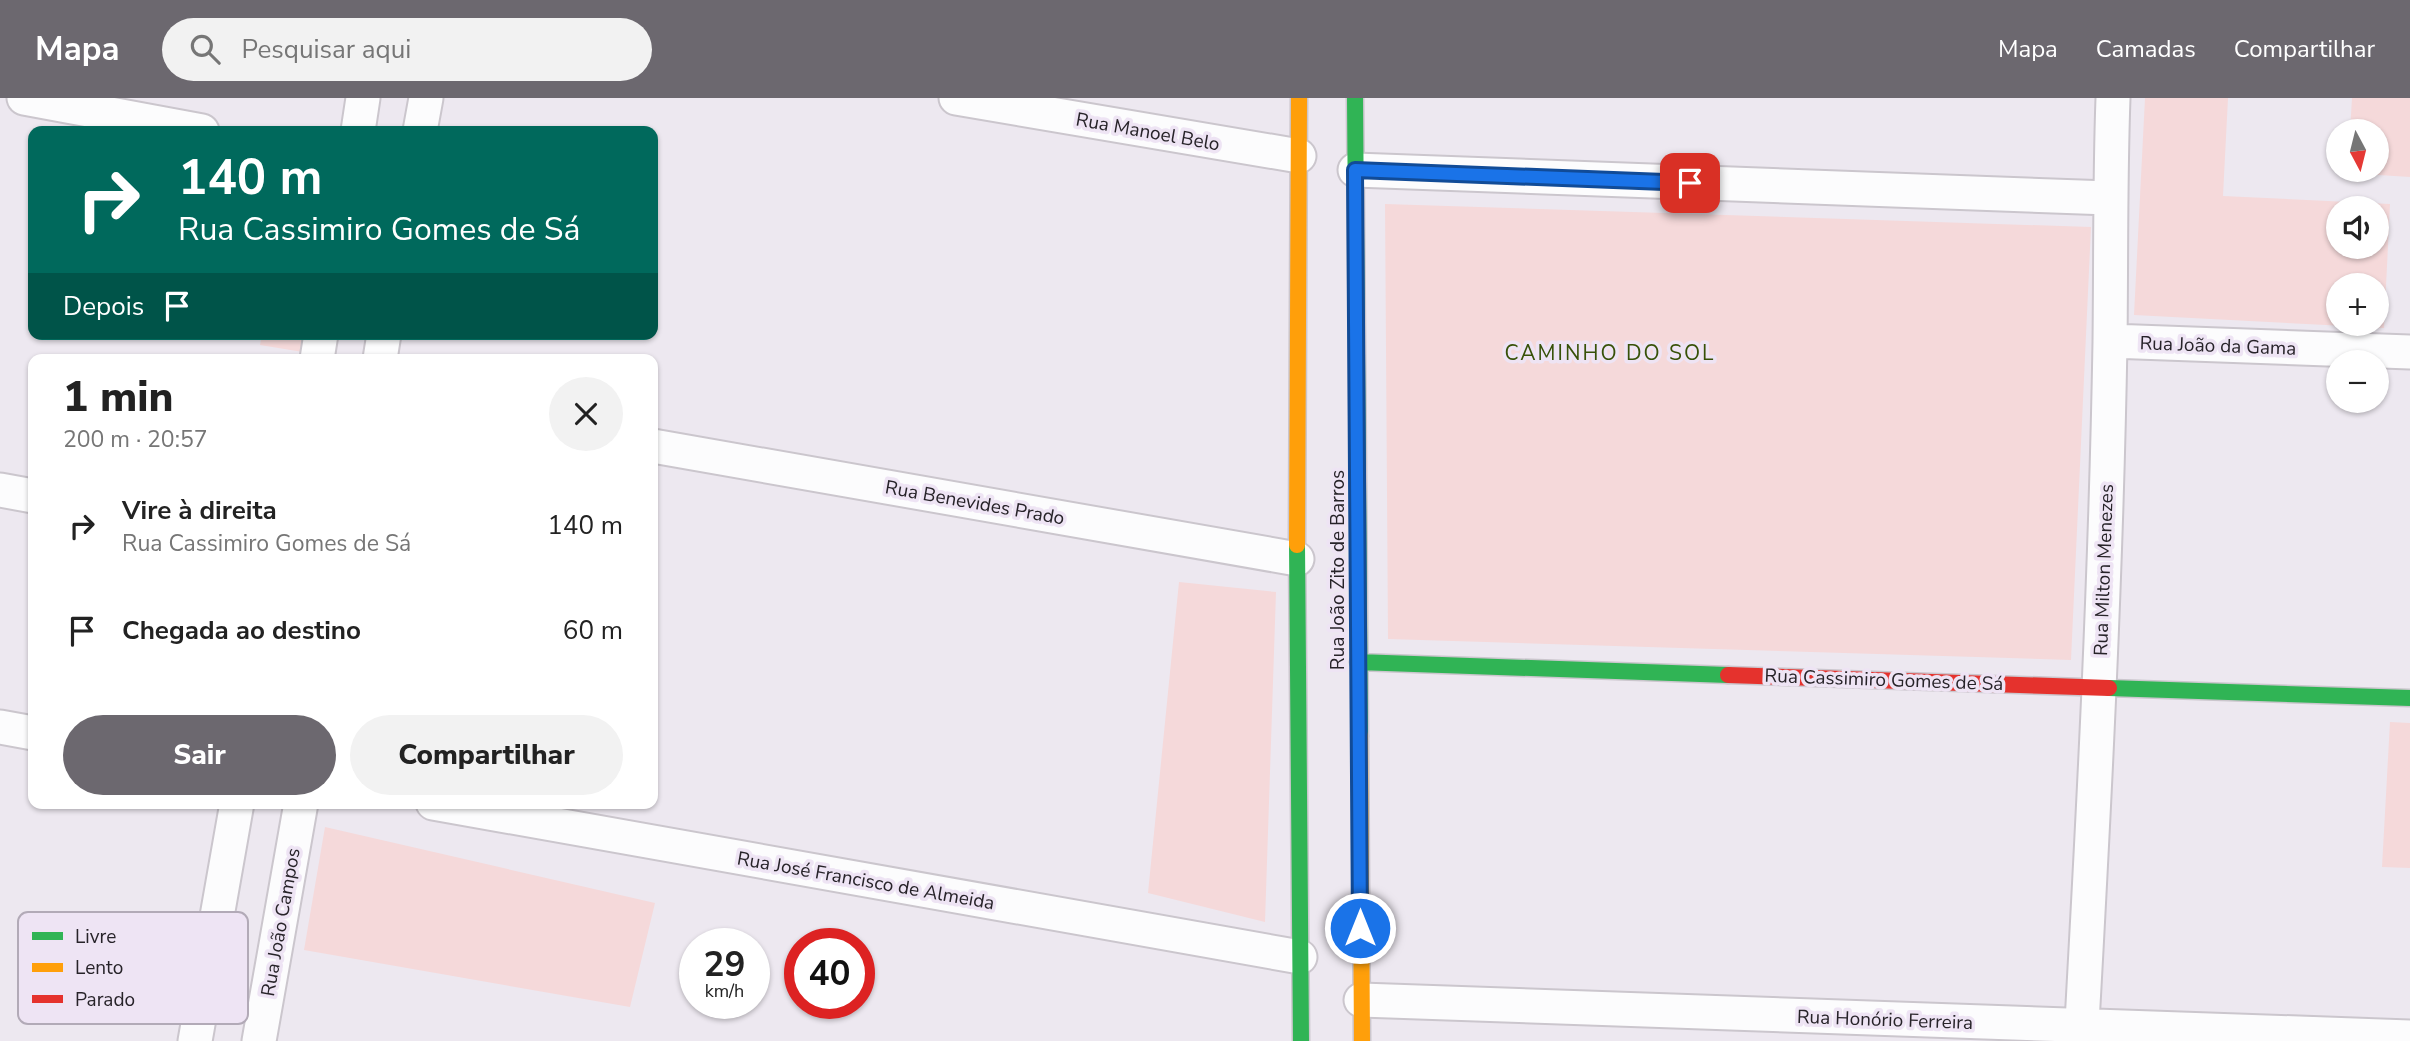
<!DOCTYPE html>
<html lang="pt">
<head>
<meta charset="utf-8">
<style>
	:root { --surface:#fff; --page:#f2f2f2; --text:#222; --muted:#767676; --accent:#6c686f }
	body { margin:0; font-family:"Nunito Sans",sans-serif; background:var(--page); color:var(--text); height:100vh; display:flex; flex-direction:column; font-size:26px; white-space:nowrap }
	* { box-sizing:border-box; margin:0 }
	p { font-size:23px; color:var(--muted) }
	.icon { flex:none; width:38px; height:38px; fill:none; stroke:currentColor; stroke-width:2; stroke-linecap:round; stroke-linejoin:round }
	.map { position:relative; flex:1; overflow:hidden }
	.details { position:absolute; left:28px; top:256px; width:630px; height:455px; display:flex; flex-direction:column; background:var(--surface); border-radius:14px; box-shadow:0 2px 5px #0004 }
	.details>* { flex:none }
	.guide { position:absolute; left:28px; top:28px; width:630px; height:214px; border-radius:14px; box-shadow:0 2px 5px #0004; background:#00695c; color:#fff; overflow:hidden }
	.needle { width:46px; rotate:173deg }
	.controls { position:absolute; left:2326px; top:21px; display:grid; gap:14px }
	.controls a { display:grid; place-items:center; width:63px; height:63px; border-radius:50%; background:var(--surface); box-shadow:0 2px 5px #0004; font-size:35px }
	.speed { position:absolute; left:679px; top:830px; display:flex; gap:14px; font-size:35px; font-weight:700; text-align:center }
	.speed>* { display:grid; place-content:center; width:91px; height:91px; border-radius:50%; background:var(--surface); box-shadow:0 2px 5px #0004; line-height:1 }
	.speed small { font-size:18px; font-weight:400 }
	.speed .limit { border:10px solid #d22; background:#fff; color:#111 }
	.pin { position:absolute; display:grid; place-items:center; width:60px; height:60px; color:#fff; margin:-30px; border-radius:14px; box-shadow:0 4px 10px #0006 }
	.me { position:absolute; width:77px; margin:-38px; rotate:0deg; stroke-linejoin:round; filter:drop-shadow(0 0 5px #0008) }
	.turn { display:flex; align-items:center; gap:24px; height:147px; padding:0 35px; font-size:32px }
	.turn .icon { width:91px; height:91px; stroke-width:2.5 }
	.turn b { display:block; font-size:49px; line-height:60px }
	.then { display:flex; align-items:center; height:66px; padding:0 35px; background:#0003; gap:14px; font-size:26px }
	.round { display:grid; place-items:center; flex:none; width:74px; height:74px; border-radius:37px; background:var(--page) }
	.head { display:flex; align-items:center; justify-content:space-between; height:119px; padding:0 35px }
	h1 { font-size:42px; font-weight:800; line-height:52px }
	.button { display:flex; gap:14px; margin-top:auto; padding:14px 35px }
	.button a { flex:1; height:80px; border-radius:42px; background:var(--accent); color:#fff; font-size:28px; font-weight:800; line-height:80px; text-align:center }
	.button a+a { background:var(--page); color:var(--text) }
	ul { padding:0; list-style:none }
	li { display:flex; align-items:center; gap:21px; height:105px; padding:0 35px }
	li div { flex:1 }
	li b { display:block; font-size:26px }
	li em { font-style:normal }
	header { display:flex; align-items:center; gap:42px; box-sizing:border-box; height:98px; padding:0 35px; background:var(--accent); color:#fff }
	header strong { font-size:33px }
	nav { display:flex; gap:38px; margin-inline-start:auto; font-size:24px }
	.search { width:490px; height:63px; background:var(--page); display:flex; align-items:center; gap:18px; box-sizing:border-box; padding:0 24px; border-radius:38px; color:var(--muted); font-size:26px }
	.map>svg:first-child { display:block }
	.green { fill:#f5d9da; fill-rule:evenodd }
	.lines { fill:none; stroke-linecap:round; stroke-linejoin:round }
	.street-casing { stroke:#cbc6cd; stroke-width:37 }
	.fast-casing { stroke:#cbc6cd; stroke-width:19 }
	.slow-casing { stroke:#cbc6cd; stroke-width:19 }
	.jam-casing { stroke:#cbc6cd; stroke-width:19 }
	.street { stroke:#fcfcfd; stroke-width:33 }
	.fast { stroke:#30b455; stroke-width:16 }
	.slow { stroke:#ff9f0a; stroke-width:16 }
	.jam { stroke:#e5322d; stroke-width:16 }
	.route-casing { stroke:#114b97; stroke-width:18 }
	.route { stroke:#1a73e8; stroke-width:12 }
	.labels { text-anchor:middle; stroke-width:7; stroke-linejoin:round; paint-order:stroke }
	.street-label { font-size:19px; fill:#272329; stroke:#eee4f4 }
	.neighbourhood-label { font-size:21px; letter-spacing:2px; fill:#375108; stroke:#eee4f4 }
	.key { fill:#eee4f4; stroke:#b2aab7; stroke-width:2 }
	.key-label { font-size:19px; fill:#272329 }
</style>
</head>
<body>
<header>
<strong>Mapa</strong>
<div class="search"><svg class="icon" aria-label="search" viewBox="0 0 24 24"><circle cx="10" cy="10" r="6"/><path d="M15 15l6 6"/></svg>Pesquisar aqui</div>
<nav><a>Mapa</a><a>Camadas</a><a>Compartilhar</a></nav>
</header>
<div class="map">
<svg width="2410" height="943" viewBox="0 0 2410 943">
	<rect width="100%" height="100%" fill="#ede8f0"/>
	<path class="green" d="M2145,0H2228L2223,98L2390,106L2384,230L2134,217ZM2376,110V149H2338V110ZM2376,187V226H2338V187Z
		M2352,0H2410V79L2347,75L2348,72H2376V33H2350Z
		M1385,106L2091,129L2071,562L1388,541Z
		M262,236H319L315,256L260,247Z
		M1179,484L1276,494L1265,824L1148,795Z
		M2390,624L2410,625V770L2382,769Z
		M325,729L655,805L630,909L304,852Z"/>
	<g class="lines">
		<defs>
			<path id="street" d="M24,0L202,33
				M956,0L1299,58
				M358,33L363,0
				M420,33L426,0
				M1355,72L2109,100
				M2110,243L2410,254
				M317,261L321,236
				M380,261L384,236
				M653,348L1297,461
				M0,392L33,398
				M0,629L33,635
				M433,705L1300,859
				M1361,902L2410,939
				M195,943L237,705
				M259,943L301,705
				M2081,943C2094,710 2106,477 2110,244C2111,162 2110,81 2113,0"/>
			<path id="fast" d="M1355,0L1360,638
				M1297,447L1301,943
				M1358,564L1728,577
				M2109,590L2410,600"/>
			<path id="slow" d="M1297,447L1299,0
				M1360,638L1362,943"/>
			<path id="jam" d="M1728,577L2109,590"/>
		</defs>
		<use href="#street" class="street-casing"/>
		<use href="#fast" class="fast-casing"/>
		<use href="#slow" class="slow-casing"/>
		<use href="#jam" class="jam-casing"/>
		<use href="#street" class="street"/>
		<use href="#fast" class="fast"/>
		<use href="#slow" class="slow"/>
		<use href="#jam" class="jam"/>
	</g>
	<g class="lines">
		<defs>
			<path id="route" d="M1360,830L1355,72L1690,85"/>
		</defs>
		<use href="#route" class="route-casing"/>
		<use href="#route" class="route"/>
	</g>
	<g class="labels">
		<g class="street-label">
			<text transform="translate(1148 33) rotate(10)" y="7">Rua Manoel Belo</text>
			<text transform="translate(2218 247) rotate(2)" y="7">Rua João da Gama</text>
			<text transform="translate(975 404) rotate(10)" y="7">Rua Benevides Prado</text>
			<text transform="translate(1337 472) rotate(-90)" y="7">Rua João Zito de Barros</text>
			<text transform="translate(2103 472) rotate(-88)" y="7">Rua Milton Menezes</text>
			<text transform="translate(1884 581) rotate(2)" y="7">Rua Cassimiro Gomes de Sá</text>
			<text transform="translate(866 782) rotate(10)" y="7">Rua José Francisco de Almeida</text>
			<text transform="translate(280 824) rotate(-80)" y="7">Rua João Campos</text>
			<text transform="translate(1885 921) rotate(2)" y="7">Rua Honório Ferreira</text>
		</g>
		<g class="neighbourhood-label">
			<text x="1610" y="262">CAMINHO DO SOL</text>
		</g>
	</g>
	<rect x="18" y="814" width="230" height="112" rx="10" class="key"/>
	<rect x="32" y="834" width="31" height="8" fill="#30b455"/>
	<rect x="32" y="865" width="31" height="9" fill="#ff9f0a"/>
	<rect x="32" y="897" width="31" height="8" fill="#e5322d"/>
	<g class="key-label">
		<text x="75" y="845">Livre</text>
		<text x="75" y="876">Lento</text>
		<text x="75" y="908">Parado</text>
	</g>
</svg>
<div class="controls">
<a><svg class="needle" viewBox="-14 -14 28 28"><path d="M0-13l5 13h-10z" fill="#e53935"/><path d="M0 13l5-13h-10z" fill="#767676"/></svg></a>
<a><svg class="icon" aria-label="sound" viewBox="0 0 24 24"><path d="M4 9h4l5-4v14l-5-4H4zM17 9q2 3 0 6"/></svg></a>
<a>+</a>
<a>−</a>
</div>
<div class="speed"><div>29<small>km/h</small></div><div class="limit">40</div></div>
<div class="pin" style="left:1690px;top:85px;background:#d93025"><svg class="icon" aria-label="arrive" viewBox="0 0 24 24"><path d="M6 21V4h12l-3 4 3 4H6"/></svg></div>
<svg class="me" style="left:1360px;top:830px" viewBox="-20 -20 40 40"><circle r="17" fill="#1a73e8" stroke="#fff" stroke-width="3"/><path d="M0-11L8 9 0 5-8 9z" fill="#fff"/></svg>
<div class="guide">
<div class="turn"><svg class="icon" aria-label="right" viewBox="0 0 24 24"><path d="M7 20v-9h11M14 6l5 5-5 5"/></svg><div><b>140 m</b>Rua Cassimiro Gomes de Sá</div></div>
<div class="then">Depois<svg class="icon" aria-label="arrive" viewBox="0 0 24 24"><path d="M6 21V4h12l-3 4 3 4H6"/></svg></div>
</div>
<section class="details">
<div class="head"><div><h1>1 min</h1><p>200 m · 20:57</p></div><a class="round"><svg class="icon" aria-label="close" viewBox="0 0 24 24"><path d="M6 6l12 12M18 6L6 18"/></svg></a></div>
<ul>
<li><svg class="icon" aria-label="right" viewBox="0 0 24 24"><path d="M7 20v-9h11M14 6l5 5-5 5"/></svg><div><b>Vire à direita</b><p>Rua Cassimiro Gomes de Sá</p></div><em>140 m</em></li>
<li><svg class="icon" aria-label="arrive" viewBox="0 0 24 24"><path d="M6 21V4h12l-3 4 3 4H6"/></svg><div><b>Chegada ao destino</b></div><em>60 m</em></li>
</ul>
<div class="button"><a>Sair</a><a>Compartilhar</a></div>
</section>
</div>
</body>
</html>
